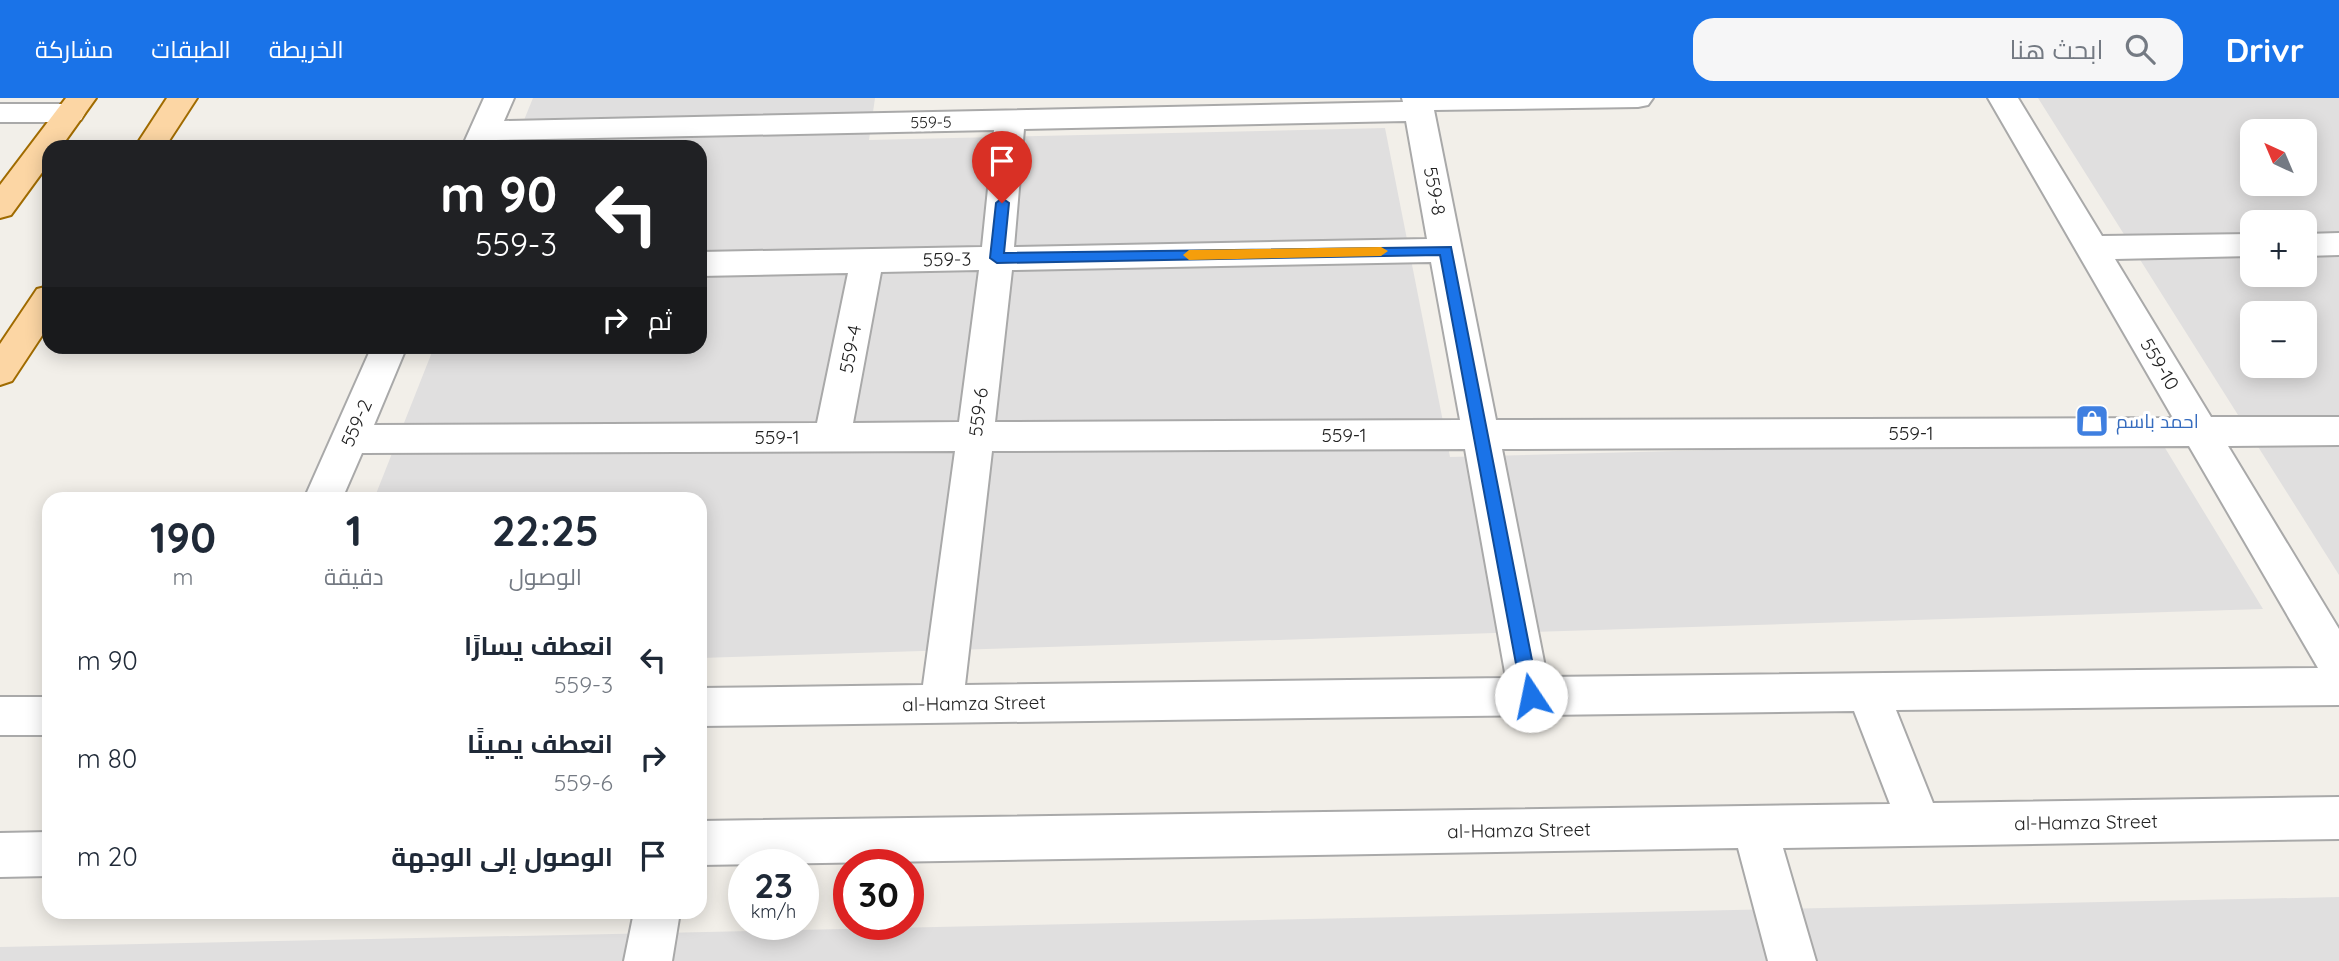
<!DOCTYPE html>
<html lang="ar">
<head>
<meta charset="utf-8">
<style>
	:root { --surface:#fff; --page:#f6f6f7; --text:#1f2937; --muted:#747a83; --accent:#1a73e8 }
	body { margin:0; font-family:Quicksand,Cairo,sans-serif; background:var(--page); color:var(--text); direction:rtl; height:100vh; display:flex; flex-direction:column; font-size:26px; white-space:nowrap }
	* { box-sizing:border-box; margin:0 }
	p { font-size:23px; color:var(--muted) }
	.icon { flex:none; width:38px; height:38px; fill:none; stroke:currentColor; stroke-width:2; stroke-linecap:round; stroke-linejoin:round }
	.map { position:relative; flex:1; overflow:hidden; direction:ltr }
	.details { position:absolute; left:42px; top:394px; width:665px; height:427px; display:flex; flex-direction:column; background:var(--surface); border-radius:21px; box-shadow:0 4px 18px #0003; direction:rtl }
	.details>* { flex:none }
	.banner { position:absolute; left:42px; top:42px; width:665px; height:214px; border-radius:21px; box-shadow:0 4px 18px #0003; direction:rtl; background:#202124; color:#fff; overflow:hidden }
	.needle { width:46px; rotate:316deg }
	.buttons { position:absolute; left:2240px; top:21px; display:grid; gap:14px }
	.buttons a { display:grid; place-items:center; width:77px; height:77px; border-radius:14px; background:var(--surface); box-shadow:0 4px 18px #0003; font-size:35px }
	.speed { position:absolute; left:728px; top:751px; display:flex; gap:14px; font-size:35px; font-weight:700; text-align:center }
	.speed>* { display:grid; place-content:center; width:91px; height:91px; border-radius:50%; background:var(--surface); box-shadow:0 4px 18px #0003; line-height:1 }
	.speed small { font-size:18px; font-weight:400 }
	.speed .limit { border:10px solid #d22; background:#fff; color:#111 }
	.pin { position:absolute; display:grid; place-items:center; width:60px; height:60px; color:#fff; margin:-72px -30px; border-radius:50% 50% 50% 0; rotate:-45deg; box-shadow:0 0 7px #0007 }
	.pin .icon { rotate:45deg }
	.me { position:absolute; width:77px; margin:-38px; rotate:349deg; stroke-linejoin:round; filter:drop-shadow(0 0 5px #0008) }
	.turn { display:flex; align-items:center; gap:24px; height:147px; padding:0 35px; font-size:32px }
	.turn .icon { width:91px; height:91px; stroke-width:2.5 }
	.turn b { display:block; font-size:49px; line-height:60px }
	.then { display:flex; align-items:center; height:66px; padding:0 35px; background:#0003; gap:14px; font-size:26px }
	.eta { display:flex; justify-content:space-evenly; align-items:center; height:119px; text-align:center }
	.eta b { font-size:42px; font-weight:700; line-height:49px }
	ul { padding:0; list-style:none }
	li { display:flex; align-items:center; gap:21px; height:98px; padding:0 35px }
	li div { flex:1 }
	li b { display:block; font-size:26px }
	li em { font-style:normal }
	header { display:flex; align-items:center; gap:42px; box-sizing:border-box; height:98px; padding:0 35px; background:var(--accent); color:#fff }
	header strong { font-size:33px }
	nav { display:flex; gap:38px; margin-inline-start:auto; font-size:24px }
	.search { width:490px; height:63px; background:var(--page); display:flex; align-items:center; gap:18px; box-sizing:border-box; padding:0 24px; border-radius:21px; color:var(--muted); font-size:26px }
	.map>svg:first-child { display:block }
	.residential { fill:#e0dfdf; fill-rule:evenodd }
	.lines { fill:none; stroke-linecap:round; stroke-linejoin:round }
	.minor-casing { stroke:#a9a9a9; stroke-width:4 }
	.major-casing { stroke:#a06b00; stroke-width:4 }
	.minor { fill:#fff; fill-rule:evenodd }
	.major { fill:#fcd6a4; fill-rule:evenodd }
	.route { fill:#1a73e8; stroke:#114b97; stroke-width:2 }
	.slow { fill:#f59e0b }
	.labels { text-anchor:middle; stroke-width:6; stroke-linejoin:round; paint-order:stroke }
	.far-street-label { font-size:16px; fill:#222; stroke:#fff }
	.street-label { font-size:19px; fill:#222; stroke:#fff }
	.shop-label { font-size:19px; fill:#366cbe; stroke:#fff; text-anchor:start }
</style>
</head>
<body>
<header>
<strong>Drivr</strong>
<div class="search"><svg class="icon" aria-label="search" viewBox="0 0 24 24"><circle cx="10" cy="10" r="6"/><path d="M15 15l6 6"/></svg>ابحث هنا</div>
<nav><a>الخريطة</a><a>الطبقات</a><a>مشاركة</a></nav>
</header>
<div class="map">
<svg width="2339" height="863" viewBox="0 0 2339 863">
	<rect width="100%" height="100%" fill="#f2efe9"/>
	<path class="residential" d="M533,0H875L869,42L1385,30L1450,359L2159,340L2263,511L700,560V401H374L434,249L700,248V49H513Z
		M2038,0H2339V477ZM2252,33H2305V86H2252ZM2252,124H2305V177H2252ZM2252,215H2305V268H2252Z
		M2339,799V863H0V849Z"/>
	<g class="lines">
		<defs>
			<path id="minor" d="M484,0H514L504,23L1403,4L1402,0H1653L1648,7L1638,9L1434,12L1496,322L2173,320L1988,0H2018L2102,138L2252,136V158L2115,161L2211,319H2339V347L2228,348L2339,531V607L1896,612L1933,705L2339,699V741L1783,750L1816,863H1768L1738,750L700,767V723L1890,706L1854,613L700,628V590L923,587L955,353L362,355L342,401H304L372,248H407L374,327L817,325L848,175L700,178V154L982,149L994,32L495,42L492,49H462ZM1406,23L1427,141L1014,149L1024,31ZM1431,164L1460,322L995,324L1012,172ZM979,172L959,324L853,325L881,174ZM2189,348L2318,570L1547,579L1502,351ZM1465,351L1506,580L965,587L992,353Z
				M0,6H70L81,8L85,15L81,22L70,24H0Z
				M2339,135V157L2305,158V136Z
				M0,599H49V637H0Z
				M49,734V778L0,779V735Z
				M634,814H680L672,863H624Z"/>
			<path id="major" d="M66,0H96L61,49H49V65L11,117L0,120V87Z
				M167,0H197L165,49H135Z
				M49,188V227L12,283L0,287V246L37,191Z"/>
		</defs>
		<use href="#minor" class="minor-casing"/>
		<use href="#major" class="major-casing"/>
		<use href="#minor" class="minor"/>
		<use href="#major" class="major"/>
	</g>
	<path class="route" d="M1002,100L1009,105L1004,155L1451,149L1539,598L1537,604L1531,606L1524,604L1522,598L1440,157L997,165L990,160L996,105Z"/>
	<path class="slow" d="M1381,149L1388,153L1381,158L1189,162L1183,157L1189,152Z"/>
	<defs>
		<symbol id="shop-square" viewBox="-11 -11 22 22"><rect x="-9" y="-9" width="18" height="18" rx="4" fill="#3f7fe0" stroke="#fff"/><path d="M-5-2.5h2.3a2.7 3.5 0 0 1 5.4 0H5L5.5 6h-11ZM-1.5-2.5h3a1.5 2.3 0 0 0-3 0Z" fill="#fff"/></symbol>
	</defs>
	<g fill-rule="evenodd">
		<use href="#shop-square" x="2073" y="304" width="38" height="38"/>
	</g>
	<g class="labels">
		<g class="far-street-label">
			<text transform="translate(931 24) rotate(-1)" y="6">559-5</text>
		</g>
		<g class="street-label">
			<text transform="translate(1435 93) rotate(79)" y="7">559-8</text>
			<text transform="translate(947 161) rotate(-1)" y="7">559-3</text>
			<text transform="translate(850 251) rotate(-79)" y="7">559-4</text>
			<text transform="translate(2160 266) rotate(59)" y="7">559-10</text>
			<text transform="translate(978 314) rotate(-83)" y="7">559-6</text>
			<text transform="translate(356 325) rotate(-66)" y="7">559-2</text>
			<text x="1911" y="342">559-1</text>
			<text x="1344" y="344">559-1</text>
			<text x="777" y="346">559-1</text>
			<text transform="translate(974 605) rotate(-1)" y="7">al-Hamza Street</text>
			<text transform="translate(2086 724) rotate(-1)" y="7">al-Hamza Street</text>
			<text transform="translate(1519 732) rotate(-1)" y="7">al-Hamza Street</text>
		</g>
		<g class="shop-label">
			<text x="2116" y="330">احمد باسم</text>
		</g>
	</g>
</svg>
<div class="buttons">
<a><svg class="needle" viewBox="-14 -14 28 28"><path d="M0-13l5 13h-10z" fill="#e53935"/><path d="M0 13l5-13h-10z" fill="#747a83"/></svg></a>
<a>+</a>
<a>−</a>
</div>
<div class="speed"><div>23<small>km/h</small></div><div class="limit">30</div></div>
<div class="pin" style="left:1002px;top:105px;background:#d93025"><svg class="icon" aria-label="arrive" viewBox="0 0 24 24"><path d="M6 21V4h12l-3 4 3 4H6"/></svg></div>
<svg class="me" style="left:1531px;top:598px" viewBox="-20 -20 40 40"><circle r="19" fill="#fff"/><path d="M0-13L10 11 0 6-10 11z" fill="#1a73e8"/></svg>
<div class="banner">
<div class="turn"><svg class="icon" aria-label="left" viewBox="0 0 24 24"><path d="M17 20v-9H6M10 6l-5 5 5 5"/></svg><div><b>90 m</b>559-3</div></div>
<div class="then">ثم<svg class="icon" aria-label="right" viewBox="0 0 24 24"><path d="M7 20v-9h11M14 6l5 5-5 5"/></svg></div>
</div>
<section class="details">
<div class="eta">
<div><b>22:25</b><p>الوصول</p></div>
<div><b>1</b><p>دقيقة</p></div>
<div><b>190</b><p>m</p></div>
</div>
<ul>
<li><svg class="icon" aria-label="left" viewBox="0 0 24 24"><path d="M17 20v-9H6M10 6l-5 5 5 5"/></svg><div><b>انعطف يسارًا</b><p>559-3</p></div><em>90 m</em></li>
<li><svg class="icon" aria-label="right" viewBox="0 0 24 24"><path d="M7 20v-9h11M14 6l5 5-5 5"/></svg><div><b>انعطف يمينًا</b><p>559-6</p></div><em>80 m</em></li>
<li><svg class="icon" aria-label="arrive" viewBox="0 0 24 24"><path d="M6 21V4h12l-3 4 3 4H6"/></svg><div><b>الوصول إلى الوجهة</b></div><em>20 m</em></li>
</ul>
</section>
</div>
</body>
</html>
